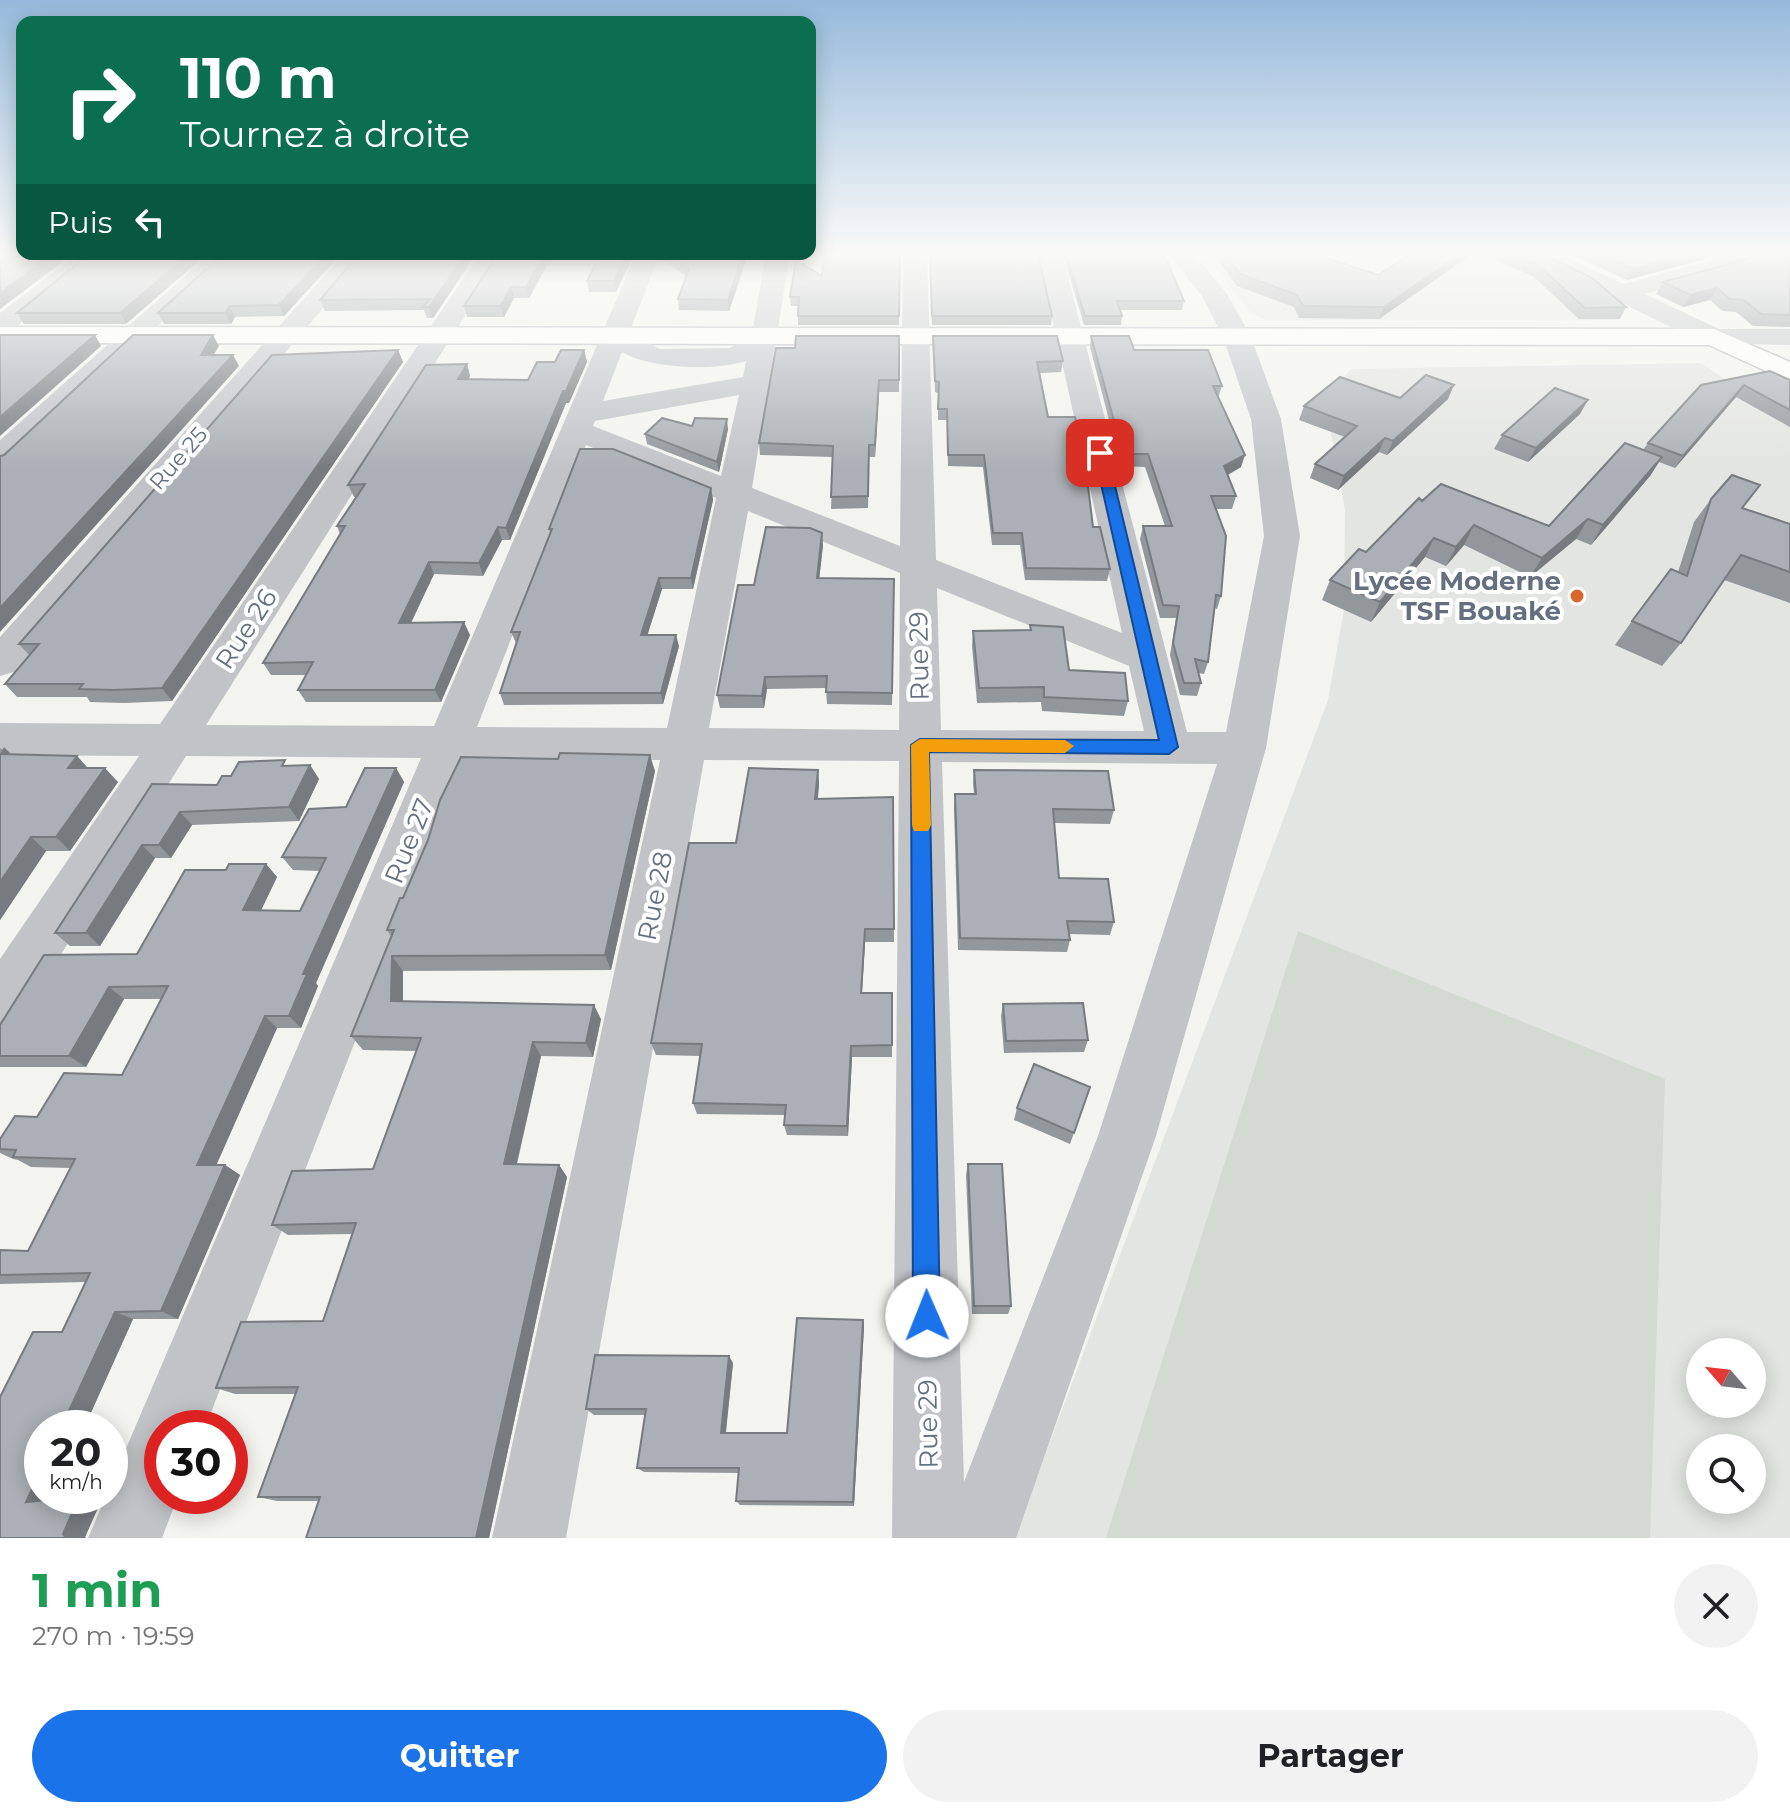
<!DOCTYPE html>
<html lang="fr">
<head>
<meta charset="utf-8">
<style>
	:root { --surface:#fff; --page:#f2f2f2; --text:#202124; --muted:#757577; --accent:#1a73e8 }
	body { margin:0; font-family:Montserrat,sans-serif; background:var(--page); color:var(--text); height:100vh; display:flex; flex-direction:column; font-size:30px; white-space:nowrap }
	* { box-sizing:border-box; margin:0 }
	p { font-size:26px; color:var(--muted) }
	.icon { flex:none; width:44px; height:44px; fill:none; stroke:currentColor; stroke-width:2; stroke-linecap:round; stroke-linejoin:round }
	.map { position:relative; height:1538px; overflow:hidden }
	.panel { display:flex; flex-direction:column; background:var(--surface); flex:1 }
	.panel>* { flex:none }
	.top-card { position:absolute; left:16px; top:16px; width:800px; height:244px; border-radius:16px; box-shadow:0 4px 20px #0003; background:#0b6e4f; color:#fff; overflow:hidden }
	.needle { width:52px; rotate:298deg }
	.buttons { position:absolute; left:1686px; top:1338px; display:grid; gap:16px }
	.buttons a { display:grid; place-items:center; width:80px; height:80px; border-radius:50%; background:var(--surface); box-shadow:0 4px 20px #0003; font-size:40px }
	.speed { position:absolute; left:24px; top:1410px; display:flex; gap:16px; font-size:40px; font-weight:700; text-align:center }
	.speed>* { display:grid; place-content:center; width:104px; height:104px; border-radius:50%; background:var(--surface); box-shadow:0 4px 20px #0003; line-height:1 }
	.speed small { font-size:20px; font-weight:400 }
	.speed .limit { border:12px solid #d22; background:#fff; color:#111 }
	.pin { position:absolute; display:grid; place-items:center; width:68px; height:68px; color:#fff; margin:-34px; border-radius:16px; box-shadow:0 4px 12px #0006 }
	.me { position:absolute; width:88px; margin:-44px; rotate:359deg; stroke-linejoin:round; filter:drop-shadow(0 0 6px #0008) }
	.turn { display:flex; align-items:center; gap:28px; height:168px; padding:0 32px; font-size:36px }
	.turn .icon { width:104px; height:104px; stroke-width:2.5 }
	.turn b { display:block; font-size:56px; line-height:68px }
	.then { display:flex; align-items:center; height:76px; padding:0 32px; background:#0003; gap:16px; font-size:30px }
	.round { display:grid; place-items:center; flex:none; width:84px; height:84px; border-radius:42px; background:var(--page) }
	.headline { display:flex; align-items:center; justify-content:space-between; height:136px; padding:0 32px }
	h1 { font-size:48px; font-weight:700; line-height:60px; color:#1e9e55 }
	.cta { display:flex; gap:16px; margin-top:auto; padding:16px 32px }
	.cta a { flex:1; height:92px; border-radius:48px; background:var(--accent); color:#fff; font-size:32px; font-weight:700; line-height:92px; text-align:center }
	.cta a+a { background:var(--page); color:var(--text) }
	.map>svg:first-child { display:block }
	.built { fill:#e3e5e3; fill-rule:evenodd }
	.green { fill:#d3dad1 }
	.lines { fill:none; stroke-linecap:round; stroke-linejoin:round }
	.major-casing { stroke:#b2b5b9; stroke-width:3 }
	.minor { fill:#c1c3c7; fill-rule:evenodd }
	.major { fill:#fff; fill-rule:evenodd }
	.wall { fill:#92979c }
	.shaded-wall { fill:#777b7f }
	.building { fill:#aab0b5; stroke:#777b7f; stroke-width:2 }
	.route { fill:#1a73e8; stroke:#114b97; stroke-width:2 }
	.slow { fill:#f59e0b }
	.poi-dot { fill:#d8672b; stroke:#fff; stroke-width:3 }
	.labels { text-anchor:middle; stroke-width:8; stroke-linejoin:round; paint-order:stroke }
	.far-street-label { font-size:22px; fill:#64707f; stroke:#fff }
	.poi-label { font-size:26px; font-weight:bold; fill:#64707f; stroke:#fff; text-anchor:end }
	.street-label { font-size:26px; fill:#64707f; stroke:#fff }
</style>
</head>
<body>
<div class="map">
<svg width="1790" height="1538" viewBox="0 0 1790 1538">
	<rect width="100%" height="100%" fill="#f3f3ef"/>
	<path class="built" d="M1206,254H1515L1622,305L1618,320H1266L1249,311Z
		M1701,363L1790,422V1538H1014L1328,700L1344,610L1345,510L1325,400L1351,369ZM1700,1352H1752V1404H1700ZM1700,1448H1752V1500H1700Z"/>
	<path class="green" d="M1298,931L1665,1079L1650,1538H1106Z"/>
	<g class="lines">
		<defs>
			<path id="major" d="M0,327L1714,329L1790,362V382L1709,345L0,343Z"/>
		</defs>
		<use href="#major" class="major-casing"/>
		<path class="minor" d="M78,254H105L10,332L0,334V313Z
			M210,254H236L53,422L11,465L0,468V440Z
			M344,254H369L14,672L0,676V637Z
			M480,254H504L206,725L434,726L636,254H660L629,333L660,349L730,348L752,333L766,254H790L752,488L900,546L903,254H927L936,560L1122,633L1038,254H1062L1187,732H1226L1264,536L1251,419L1223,337L1202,296L1169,254H1194L1227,294L1251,337L1281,419L1300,536L1266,748L1156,1136L1016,1538H892L899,761L704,760L566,1538H492L660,760L465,758L205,1428H162V1496H178L162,1538H88L106,1496H110V1486L421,758L186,756L19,1021L0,1028V959L139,756L0,755V723L160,724ZM622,352C651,369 714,371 746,361L743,377L603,401ZM739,395L721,476L593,426L595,421ZM586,445L716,498L667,728L477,727ZM748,511L900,573L899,730L709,728ZM937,588L1129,666L1144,731L941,730ZM942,762L1217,764L1098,1136L964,1482Z
			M1528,254H1559L1624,284L1734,254H1772L1769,259L1645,294L1719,329H1790V345L1704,343L1531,259Z"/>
		<use href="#major" class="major"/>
	</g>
	<path class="wall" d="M89,254L126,324H24L17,313Z
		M341,254L284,316L235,317L231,324H164L158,313Z
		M359,254H476L433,318H427L424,310L325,311L320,300Z
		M498,254H634L616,292H589L587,281L594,266L547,265L529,298H514L504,317H467L464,306Z
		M661,254H748L729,311L679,310L678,299L686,276L661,258Z
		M900,254L899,325H798V306H791L790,297L822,276Z
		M930,254L1052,316L1051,325H932Z
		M1063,254H1164L1184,301L1182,310H1120L1122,316L1121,325H1084Z
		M1218,254H1314L1378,275L1412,254H1472L1379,319L1299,318L1294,307L1237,286L1217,258Z
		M1484,254H1542L1626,307L1620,319H1579L1534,277Z
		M1570,254H1723L1627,280Z
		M1790,254V327L1753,326L1736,312L1722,311L1710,300L1683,307L1656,294L1663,282Z
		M899,336V392H879L875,457H869L868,508L831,509L833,457L760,455L759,443Z
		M933,336L1063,361L1061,372L1040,373L1048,417L1110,569L1107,581L1025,580L1020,545H992L983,467L948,466L947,420H938V393L935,392Z
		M1091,336L1134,350L1222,386L1218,398L1241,467L1228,475L1236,496L1232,509H1215L1221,596L1217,609L1215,608L1208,662L1204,674L1198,673L1201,683L1197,696L1180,695L1170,655L1176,618H1160L1140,539L1143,526H1165L1145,467L1121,466L1090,347Z
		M398,350L403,362L172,701L124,703L90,702L87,697H17L5,684L29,655L19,644Z
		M584,350L587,362L569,403H566L510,540H502L483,576L434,574L411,623L470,635L441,702H306L298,690L306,675H271L263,663L340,534L337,526L356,497H354L348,485L467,364L470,376L469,379L528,380L555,362Z
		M1790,380V427L1736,397L1675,468L1659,462L1650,476L1591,545L1576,539L1530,577L1464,545L1446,566L1425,557L1371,622L1322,600L1330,580L1366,552L1422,501L1549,526L1643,450L1648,443L1701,385Z
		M1400,398L1448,399L1387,455L1379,452L1338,490L1310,478L1315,464L1345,437L1299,420L1304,406Z
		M1580,414L1528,462L1494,449L1502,435Z
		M728,429L719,472L647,444L645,434Z
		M711,488L713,500L693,589H662L647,635L679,646L663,704L504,705L500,693L516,643L511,632L550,533L549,529Z
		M1711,499L1790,524V603L1724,580L1681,643L1662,666L1615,645L1632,621L1678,572L1694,522Z
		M823,545L819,578L894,579L892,705L827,704L826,688L767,689L764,708H720L717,695L754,585Z
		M1030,625L1069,670L1128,701L1124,716L1042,711L1041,702L977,703L972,646L973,631L1030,630Z
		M0,748L12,755L77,756L88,768L118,782L70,851H46L0,920Z
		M288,765H310L319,779L299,821L192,825L171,858H155L100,946H70L55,933L152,784L217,785L231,776Z
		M396,768L404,782L316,983L318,986L301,1028H277L216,1165H225L240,1175L178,1319H133L84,1428H42L52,1500L79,1497L101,1501L85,1537L86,1538H0L62,1332L86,1282L0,1284V1250L28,1251L71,1168L31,1167L18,1160L13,1159L0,1153V1139L37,1117L122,1075L161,999H124L86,1067H0V1025L137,954L226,870L266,864L277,877L261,910L300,911L320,871L293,870L282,857Z
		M818,770L819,784L818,799L893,797L894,942H865L862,993H892V1057H852L848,1136L787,1135L784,1125L785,1115L697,1114L693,1103L700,1056L656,1055L651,1043L736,843Z
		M974,770L1114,810L1110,824L1054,823L1059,878L1114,922L1110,935L1069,934L1070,940L1067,952L958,950L954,807L955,794H974L973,783Z
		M655,771L611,970L403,971V1001L601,1019L593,1057L541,1056L517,1164L559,1165L567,1177L489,1538H306L318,1501H277L258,1497L295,1394H235L216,1388L323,1321L352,1234L288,1235L272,1225L373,1169L416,1051L363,1050L351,1036L391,936L387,930L403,898Z
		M1003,1004L1088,1040L1084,1052L1004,1053L1001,1016Z
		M1090,1087L1070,1144L1014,1120L1017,1108Z
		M968,1164L1011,1306L1008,1314H972L966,1175Z
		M863,1320L864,1327L854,1506L740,1505L736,1501L739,1473L644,1472L637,1468L645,1415H594L586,1409L733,1363L726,1433H787Z"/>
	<path class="shaded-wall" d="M53,254H73L0,309V293Z
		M189,254H207L126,324L120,313Z
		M327,254H341L284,316L279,305Z
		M466,254H476L433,318L429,307Z
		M627,254H634L616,292L614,281Z
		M743,254H748L729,311L728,300Z
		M1460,254H1472L1379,319L1384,307Z
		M1688,254H1723L1627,280L1633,269Z
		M545,255L547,265L529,298L526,287Z
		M511,287L514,298L504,317L501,306Z
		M1717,288L1710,300L1683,307L1690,295Z
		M230,306L235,317L231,324L225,313Z
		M95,335L101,346L0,436V417Z
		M213,335L219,346L207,366L201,355Z
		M398,350L403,362L172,701L162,688Z
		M584,350L587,362L569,403H566L510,540L506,528L563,391Z
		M233,355L239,366L0,632V608Z
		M467,364L470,376L462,391L458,379Z
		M879,380V392L875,457V445Z
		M1454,385L1448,399L1387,455L1393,441Z
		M1744,385L1736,397L1675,468L1683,456Z
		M1588,400L1580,414L1528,462L1536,448Z
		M727,419L728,429L719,472L717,462Z
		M1385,438L1379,452L1338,490L1344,476Z
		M1245,455L1241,467L1221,478L1224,466Z
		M1662,457L1650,476L1591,545L1603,525Z
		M711,488L713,500L693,589L691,578Z
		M1588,519L1576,539L1530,577L1542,558Z
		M1474,525L1464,545L1446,566L1456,547Z
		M498,527L502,540L483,576L479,563Z
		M822,533L823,545L818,590L817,578Z
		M1434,538L1425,557L1371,622L1380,602Z
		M429,562L434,574L405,635L399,623Z
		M659,578L662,589L644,646L641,635Z
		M464,622L470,635L441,702L435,690Z
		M676,635L679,646L663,704L661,693Z
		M765,677L767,689L764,708L762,696Z
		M4,747L19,762L0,755Z
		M650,755L655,771L611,970L605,955Z
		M77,756L90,771L68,768Z
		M310,765L319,779L299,821L289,807Z
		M105,768L118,782L70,851L56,837Z
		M396,768L404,782L316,983L318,986L301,1028L289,1016L303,974Z
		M818,770L819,784L816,812L815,799Z
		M180,812L192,825L171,858L159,845Z
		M31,837L46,851L0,920V882Z
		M142,845L155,858L100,946L86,933Z
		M266,864L277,877L255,923L243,910Z
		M865,929V942L861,1005V993Z
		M392,956L403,971V1015L391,1001Z
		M109,987L124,999L86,1067L69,1056Z
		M594,1005L601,1019L593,1057L586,1043Z
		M265,1016L277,1028L212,1175L197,1165Z
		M533,1042L541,1056L514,1175L504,1164Z
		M851,1046L852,1057L848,1136L847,1126Z
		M225,1165L240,1175L178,1319L161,1311Z
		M559,1165L567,1177L489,1538H476Z
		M115,1312L133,1319L84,1428H61Z
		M863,1320L864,1327L854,1506L853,1502Z
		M729,1356L733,1363L725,1438L721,1433Z
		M42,1468V1496H53L49,1505L26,1502Z
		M79,1497L101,1501L85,1537L86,1538H66L63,1534Z"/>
	<path class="building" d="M0,254H53L0,293Z
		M89,254H189L120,313H17Z
		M223,254H327L279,305L230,306L225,313H158Z
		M359,254H466L429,307H423L430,299L320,300Z
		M498,254H627L614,281H587L600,256L545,255L526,287H511L501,306H464Z
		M668,254H743L728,300L678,299L689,269Z
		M824,254H900L899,316H798L799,297H790L796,260L822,276Z
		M930,254H1038L1052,316H932Z
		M1066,254H1164L1184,301H1117L1122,316H1085Z
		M1225,254H1314L1378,275L1412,254H1460L1384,307L1303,306L1297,295L1240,274Z
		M1513,254H1542L1592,278L1626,307L1585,308L1539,266Z
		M1600,254H1688L1633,269Z
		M1765,254H1790V315L1761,314L1744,300L1730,299L1717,288L1690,295L1663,282Z
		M0,335H95L0,417Z
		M133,335H213L201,355H233L0,608V456L4,455Z
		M796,336H899V380H879L875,445H869L868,496L831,497L833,446L759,443L776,348H795Z
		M933,336H1057L1063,361L1037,362L1048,417H1075L1084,454L1093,527H1100L1110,569L1026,568L1022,533H993L984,455H948L947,409H938L939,382L935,381Z
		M1091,336H1129L1134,350H1208L1222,386H1213L1245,455L1224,466L1236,496H1211L1226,536L1221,596L1216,595L1208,662L1195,659L1201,683H1184L1173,643L1179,606L1163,605L1143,526H1172L1148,454H1123Z
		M398,350L162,688L114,690L79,689L83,684H5L39,644H19L272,355Z
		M561,350H584L566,391H563L506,528L498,527L479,563L429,562L399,623L464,622L435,690H298L313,662L263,663L345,526H337L365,484L348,485L426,365L467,364L458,379L528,380L537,362H555Z
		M1770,371L1790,380V410L1744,385L1683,456L1648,443L1701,385Z
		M1426,375L1454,385L1393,441L1385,438L1344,476L1315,464L1357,426L1304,406L1340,377L1400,398Z
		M1555,388L1588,400L1536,448L1502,435Z
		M662,418L692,426L695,418L727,419L717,462L645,434Z
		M1625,443L1662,457L1603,525L1588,519L1542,558L1474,525L1456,547L1434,538L1380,602L1330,580L1359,549L1366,552L1419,498L1422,501L1441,484L1549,526Z
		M580,449H613L711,488L691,578H659L641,635H676L661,693H500L520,632H511L552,529H549Z
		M1732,475L1760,485L1742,508L1790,524V572L1741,555L1681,643L1632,621L1671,569L1687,576L1711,499Z
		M766,527L810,528L822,533L817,578L894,579L892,693L826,692L827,676L765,677L762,696L717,695L738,585H754Z
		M1030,625L1063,627L1069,670L1125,673L1128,701L1044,697V687L979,688L973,631L1031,630Z
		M560,753L650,755L605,955L392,956L391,1001L594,1005L586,1043L533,1042L504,1164L559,1165L476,1538H306L320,1497H258L298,1387L216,1388L241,1322L323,1321L356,1223L272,1225L292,1171L373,1169L421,1038L351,1036L394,930H387L400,898H403L428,840L440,800L461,757L558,759Z
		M0,754L77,756L68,768H105L56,837H31L0,882Z
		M285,760L282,766L310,765L289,807L180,812L159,845H142L86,933H55L152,784L217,785L222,776H231L239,762Z
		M365,768H396L303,974H307L289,1016H265L197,1165H225L161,1311L115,1312L61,1428H42V1468L26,1502L79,1497L63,1534L66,1538H0V1397L33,1332H62L90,1273L0,1275V1250L28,1251L75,1159L13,1157L16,1150L0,1149V1139L15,1116L37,1117L64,1073L122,1075L168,986L109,987L69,1056H0V1025L44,955L137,954L185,870H226L229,864H266L243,910L300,911L326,858L282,857L309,809L346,807Z
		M749,768L818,770L815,799L893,797L894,929H865L861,993H892V1045L851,1046L847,1126L784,1125L786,1105L693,1103L702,1044L651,1043L689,843H736Z
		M974,770L1108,771L1114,810L1053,809L1059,878L1108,879L1114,922L1067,921L1070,940L960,938L955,794H976Z
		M1083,1003L1088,1040L1006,1041L1003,1004Z
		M1034,1064L1090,1087L1074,1133L1017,1108Z
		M968,1164H1002L1011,1306H974Z
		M797,1318L863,1320L853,1502L736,1501L739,1468H637L646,1409H586L595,1355L729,1356L721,1433H787Z"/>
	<linearGradient id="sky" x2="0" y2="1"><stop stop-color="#96badc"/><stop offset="0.54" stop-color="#fafaf8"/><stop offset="1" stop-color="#fafaf8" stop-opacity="0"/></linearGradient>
	<rect width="1790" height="469" fill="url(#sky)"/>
	<path class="route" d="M1096,450L1107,453L1178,747L1169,754L929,752L940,1316L936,1326L927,1329L917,1326L913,1316L911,745L920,739L1159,740L1094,453Z"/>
	<path class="slow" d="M920,739L1065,740L1074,746L1065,753L929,752L931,825L928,831H914L912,825L911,745Z"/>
	<circle class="poi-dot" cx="1577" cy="596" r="8"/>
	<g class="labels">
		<g class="far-street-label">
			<text transform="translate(178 458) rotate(-49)" y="8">Rue 25</text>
		</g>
		<g class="poi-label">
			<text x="1561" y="590">Lycée Moderne<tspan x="1561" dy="30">TSF Bouaké</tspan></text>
		</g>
		<g class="street-label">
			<text transform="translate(246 629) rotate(-57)" y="9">Rue 26</text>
			<text transform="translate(919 656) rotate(-91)" y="9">Rue 29</text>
			<text transform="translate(409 841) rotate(-68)" y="9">Rue 27</text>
			<text transform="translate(655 896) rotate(-79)" y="9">Rue 28</text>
			<text transform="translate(928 1424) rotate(-91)" y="9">Rue 29</text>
		</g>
	</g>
</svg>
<div class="buttons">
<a><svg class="needle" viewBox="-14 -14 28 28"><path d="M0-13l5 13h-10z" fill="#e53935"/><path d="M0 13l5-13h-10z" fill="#757577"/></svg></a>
<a><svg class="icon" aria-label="search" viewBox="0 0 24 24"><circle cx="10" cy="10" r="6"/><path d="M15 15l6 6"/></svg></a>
</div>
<div class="speed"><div>20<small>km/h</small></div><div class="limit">30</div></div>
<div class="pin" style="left:1100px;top:453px;background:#d93025"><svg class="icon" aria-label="arrive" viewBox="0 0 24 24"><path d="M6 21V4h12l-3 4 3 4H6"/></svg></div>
<svg class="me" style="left:927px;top:1316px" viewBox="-20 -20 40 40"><circle r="19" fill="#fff"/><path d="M0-13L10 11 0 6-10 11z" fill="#1a73e8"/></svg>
<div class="top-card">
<div class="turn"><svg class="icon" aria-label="right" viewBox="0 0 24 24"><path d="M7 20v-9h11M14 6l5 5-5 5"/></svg><div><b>110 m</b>Tournez à droite</div></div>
<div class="then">Puis<svg class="icon" aria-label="left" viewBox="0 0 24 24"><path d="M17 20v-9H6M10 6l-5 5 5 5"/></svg></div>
</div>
</div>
<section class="panel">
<div class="headline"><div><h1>1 min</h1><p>270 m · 19:59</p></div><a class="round"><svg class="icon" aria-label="close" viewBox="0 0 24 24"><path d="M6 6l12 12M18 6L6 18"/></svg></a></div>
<div class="cta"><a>Quitter</a><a>Partager</a></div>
</section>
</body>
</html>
